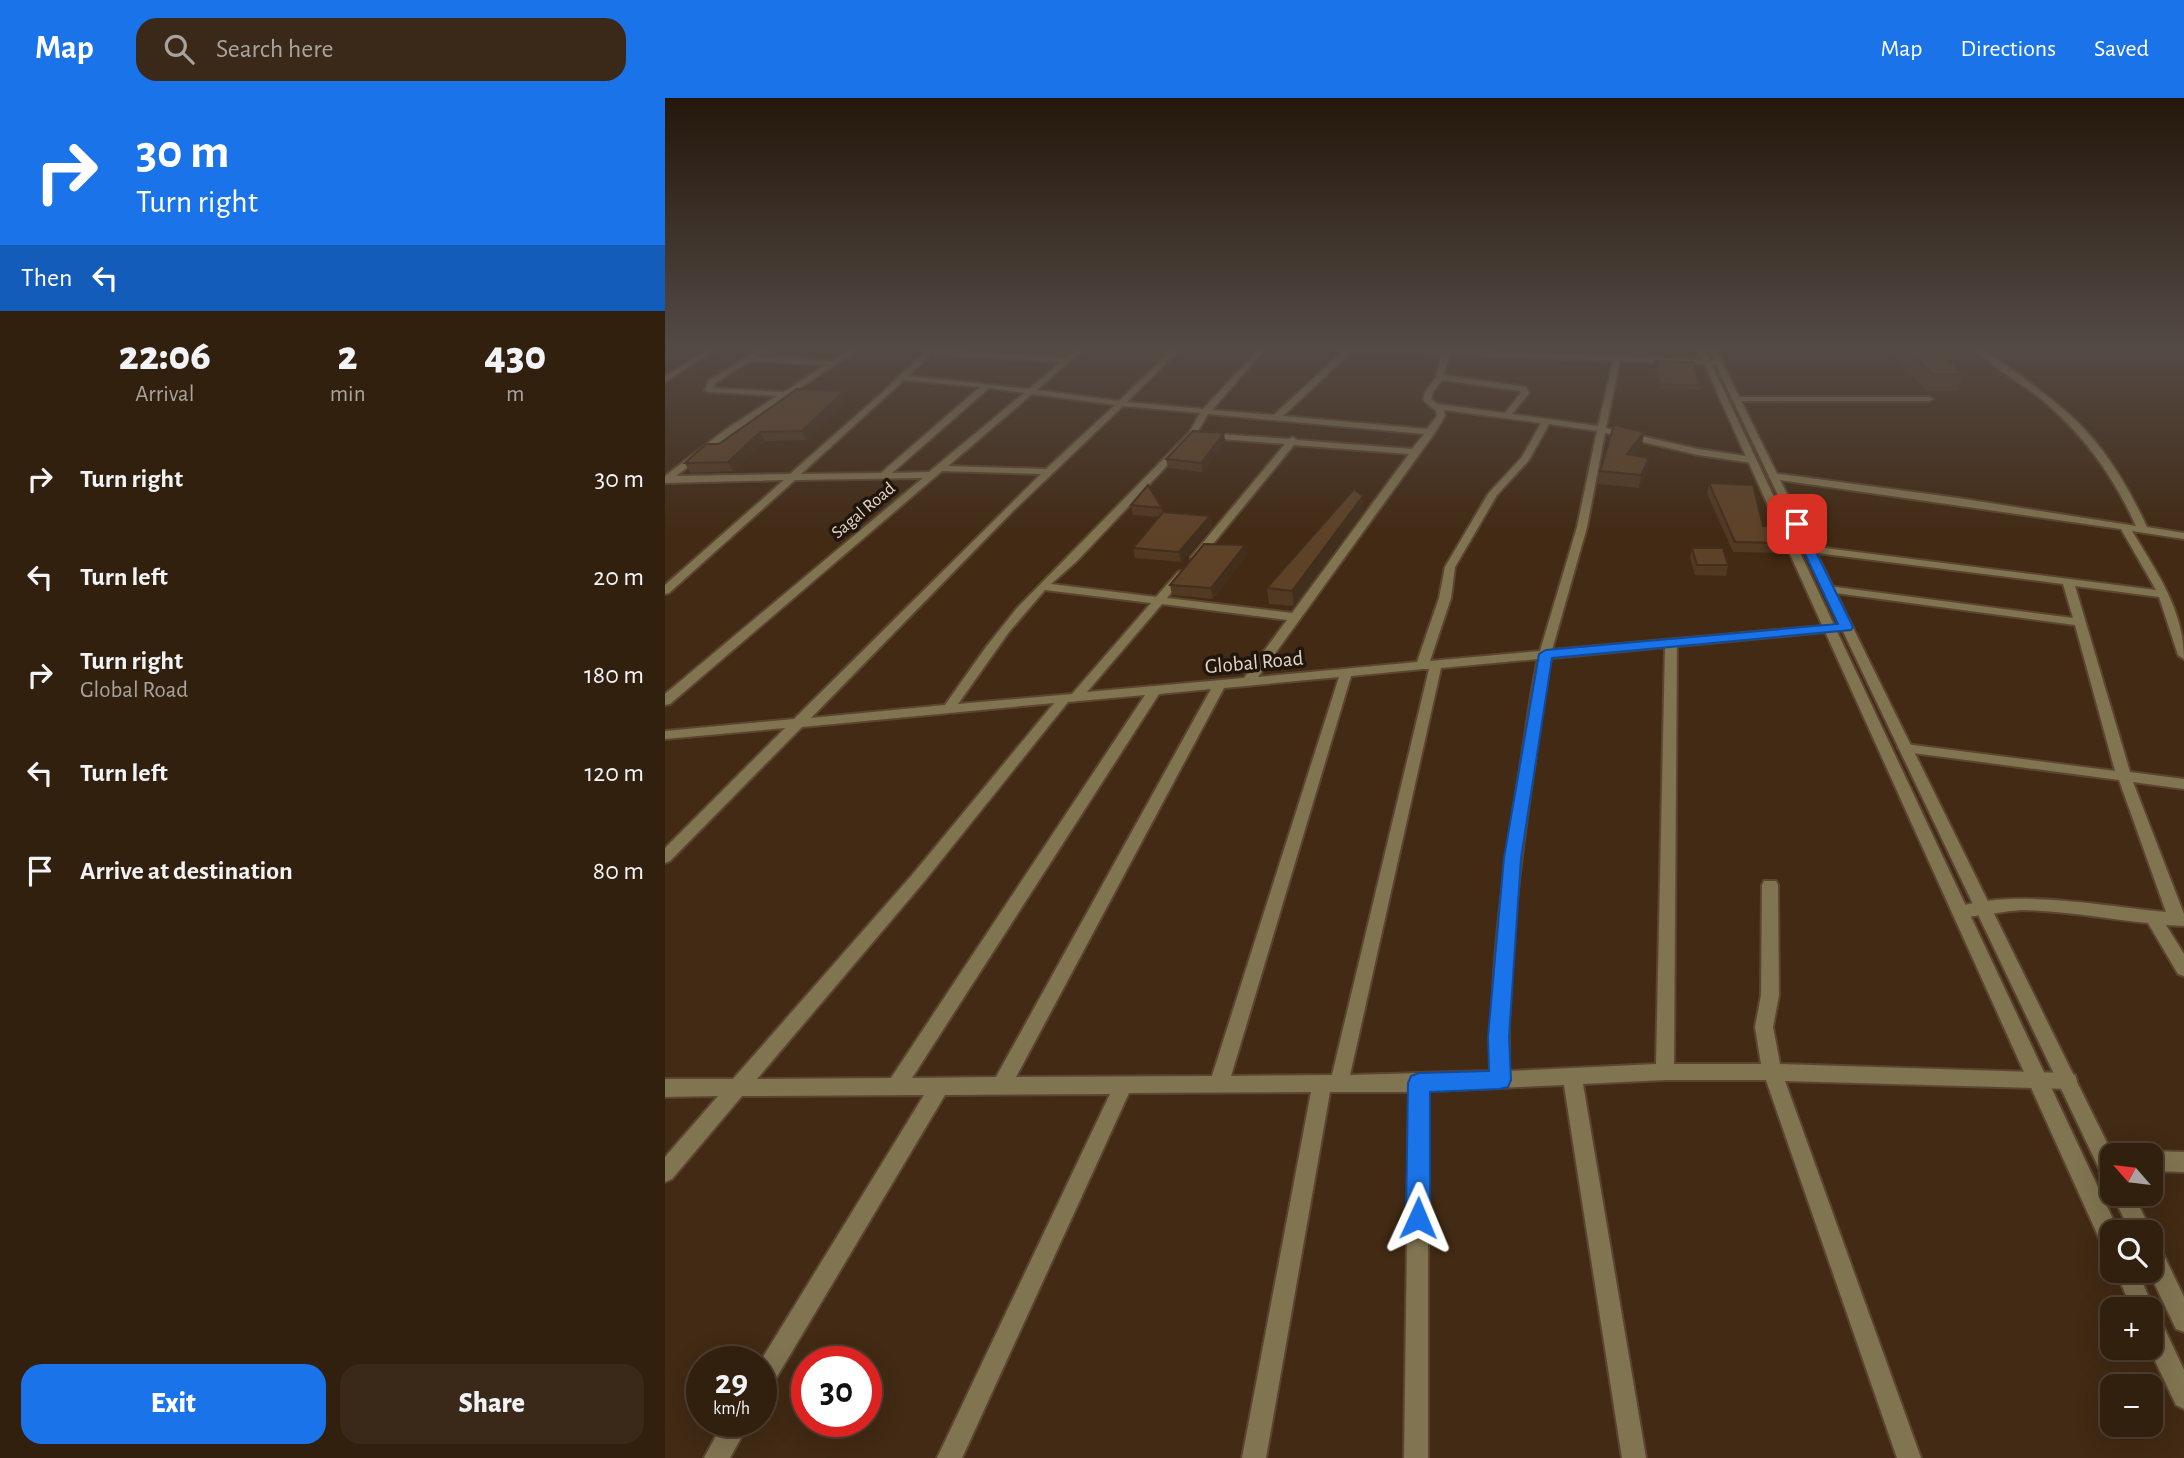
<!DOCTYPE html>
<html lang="en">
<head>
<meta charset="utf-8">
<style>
	:root { --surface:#32200f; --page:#3a2818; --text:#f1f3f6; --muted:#a8a39e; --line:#4d3e2f; --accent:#1a73e8 }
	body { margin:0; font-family:"Alegreya Sans",sans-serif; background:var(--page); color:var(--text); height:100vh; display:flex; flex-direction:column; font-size:26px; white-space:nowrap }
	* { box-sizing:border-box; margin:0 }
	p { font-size:23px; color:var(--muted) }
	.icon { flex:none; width:38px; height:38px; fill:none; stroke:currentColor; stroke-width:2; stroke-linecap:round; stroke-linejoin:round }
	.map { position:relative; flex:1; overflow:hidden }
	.sheet { display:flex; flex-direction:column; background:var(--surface); width:665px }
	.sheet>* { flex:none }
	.guide { background:#1a73e8; color:#fff; overflow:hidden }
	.needle { width:46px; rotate:298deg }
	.buttons { position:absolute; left:1435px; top:1045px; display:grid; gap:14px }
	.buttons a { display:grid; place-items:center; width:63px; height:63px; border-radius:14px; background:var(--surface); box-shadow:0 7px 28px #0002,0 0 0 2px var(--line); font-size:35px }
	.speed { position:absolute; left:21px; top:1248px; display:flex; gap:14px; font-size:35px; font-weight:700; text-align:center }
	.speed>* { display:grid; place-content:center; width:91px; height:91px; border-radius:50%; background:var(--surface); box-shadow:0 7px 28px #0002,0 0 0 2px var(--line); line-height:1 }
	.speed small { font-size:18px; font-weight:400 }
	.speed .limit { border:10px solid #d22; background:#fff; color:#111 }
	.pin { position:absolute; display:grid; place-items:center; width:60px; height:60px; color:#fff; margin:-30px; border-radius:14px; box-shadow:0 4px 10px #0006 }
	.me { position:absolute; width:77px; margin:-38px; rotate:1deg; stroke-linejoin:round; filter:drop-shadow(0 0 5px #0008) }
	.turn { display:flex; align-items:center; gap:24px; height:147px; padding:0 21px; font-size:32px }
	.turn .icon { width:91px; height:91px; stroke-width:2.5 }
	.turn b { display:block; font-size:49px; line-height:60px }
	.then { display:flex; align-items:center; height:66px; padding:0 21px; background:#0003; gap:14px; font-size:26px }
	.eta { display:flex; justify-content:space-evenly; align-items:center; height:119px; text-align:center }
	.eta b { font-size:42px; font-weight:800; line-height:49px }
	.button { display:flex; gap:14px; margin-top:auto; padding:14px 21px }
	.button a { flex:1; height:80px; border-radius:21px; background:var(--accent); color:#fff; font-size:28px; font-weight:800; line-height:80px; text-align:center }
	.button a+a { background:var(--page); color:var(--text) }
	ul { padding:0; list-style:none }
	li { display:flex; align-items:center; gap:21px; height:98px; padding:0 21px }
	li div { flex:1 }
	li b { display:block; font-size:26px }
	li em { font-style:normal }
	header { display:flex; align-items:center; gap:42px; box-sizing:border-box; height:98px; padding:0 35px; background:var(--accent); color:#fff }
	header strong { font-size:33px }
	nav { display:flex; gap:38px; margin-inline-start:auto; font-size:24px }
	.search { width:490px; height:63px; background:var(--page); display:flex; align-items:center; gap:18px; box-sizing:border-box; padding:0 24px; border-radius:21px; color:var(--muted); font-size:26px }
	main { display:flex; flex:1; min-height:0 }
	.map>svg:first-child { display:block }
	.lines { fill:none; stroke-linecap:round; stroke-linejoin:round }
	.minor-casing { stroke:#5c4530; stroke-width:4 }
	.tertiary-casing { stroke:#5c4530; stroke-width:4 }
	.minor { fill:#807451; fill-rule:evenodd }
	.tertiary { fill:#807451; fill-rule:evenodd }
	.wall { fill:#513922 }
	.shaded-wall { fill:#422e1c }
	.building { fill:#5e4228; stroke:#422e1c; stroke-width:2 }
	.route { fill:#1a73e8; stroke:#114b97; stroke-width:2 }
	.labels { text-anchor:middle; stroke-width:7; stroke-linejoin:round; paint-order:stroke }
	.far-street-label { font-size:18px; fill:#e3d4c6; stroke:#20160c }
	.street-label { font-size:21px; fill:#e3d4c6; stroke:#20160c }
</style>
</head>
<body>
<header>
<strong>Map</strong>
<div class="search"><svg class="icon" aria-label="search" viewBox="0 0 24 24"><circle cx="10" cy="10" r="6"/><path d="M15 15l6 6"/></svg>Search here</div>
<nav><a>Map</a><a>Directions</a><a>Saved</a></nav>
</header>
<main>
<section class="sheet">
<div class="guide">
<div class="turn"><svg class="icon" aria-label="right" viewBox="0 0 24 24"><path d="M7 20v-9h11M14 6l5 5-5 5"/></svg><div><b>30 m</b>Turn right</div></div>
<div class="then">Then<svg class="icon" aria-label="left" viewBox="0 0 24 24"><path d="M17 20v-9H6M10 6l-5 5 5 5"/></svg></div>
</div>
<div class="eta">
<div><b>22:06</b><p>Arrival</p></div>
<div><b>2</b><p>min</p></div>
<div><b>430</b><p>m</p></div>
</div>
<ul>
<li><svg class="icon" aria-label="right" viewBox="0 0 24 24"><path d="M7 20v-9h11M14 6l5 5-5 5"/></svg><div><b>Turn right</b></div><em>30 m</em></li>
<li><svg class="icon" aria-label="left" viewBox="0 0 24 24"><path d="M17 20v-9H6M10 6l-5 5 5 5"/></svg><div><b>Turn left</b></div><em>20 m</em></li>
<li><svg class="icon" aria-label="right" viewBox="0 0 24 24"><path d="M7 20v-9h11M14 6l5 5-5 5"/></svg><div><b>Turn right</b><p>Global Road</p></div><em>180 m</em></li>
<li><svg class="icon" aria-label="left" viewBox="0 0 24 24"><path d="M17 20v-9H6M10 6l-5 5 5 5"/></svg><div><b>Turn left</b></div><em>120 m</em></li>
<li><svg class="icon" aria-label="arrive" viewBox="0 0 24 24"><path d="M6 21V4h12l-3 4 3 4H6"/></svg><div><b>Arrive at destination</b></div><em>80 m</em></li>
</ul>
<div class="button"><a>Exit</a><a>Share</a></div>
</section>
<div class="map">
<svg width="1519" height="1360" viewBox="0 0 1519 1360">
	<rect width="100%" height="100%" fill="#422a14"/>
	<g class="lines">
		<defs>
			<path id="minor" d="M0,248H9L0,252Z
				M48,248H56L0,284V279Z
				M100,248H108L91,259L167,263L190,248H198L66,336L11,378L125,376L219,293L266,248H274L270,252L401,260L415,248H422L372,292L454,303L511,248H518L462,304L538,311L597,248H603L547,312L609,317L679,252L626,250L623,248L778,252L779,248H785V252L1056,263V267H1053L955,263L941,330L1033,351L1087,359L1091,362L1087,365L1033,357L940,335L922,429L887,552L1181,526L1187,529L1181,532L1012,548L1009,966H1096L1090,929L1096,897L1097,787L1099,783H1111L1113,787L1114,897L1108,929L1115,966L1403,975L1410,977L1412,983L1410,989L1403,991L1120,983L1256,1360H1232L1101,982H1000L918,986L981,1360H957L899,987L763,993V1360H739L744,994H665L601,1360H577L646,994L464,995L297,1360H272L445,996L280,997L104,1292L96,1296L95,1264L259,997L77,998L7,1081L0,1084V1059L53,998L0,999V981H68L247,777L389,605L137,629L5,763L0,765V750L120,630L0,641V633L129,621L376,376L277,373L5,606L0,607V596L258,380L130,382L4,495L0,496V487L119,382L0,385V378L60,332L112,298L44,294L40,292L44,282ZM687,253L777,256L771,279L760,294L758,302L771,313L772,318L762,331L618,318ZM266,256L396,264L364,291L243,278ZM784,256L948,263L933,328L847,316L864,295L861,289L779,277ZM85,263L160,267L119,294L49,290L50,285ZM239,282L315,289L216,375L136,376ZM777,282L855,293L856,295L840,315L772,306L766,301L768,294ZM324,290L359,295L264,374L227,375ZM367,296L450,307L381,371L283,368ZM458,308L535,315L524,335L352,510L321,549L280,607L146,620L348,413ZM779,312L876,325L857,359L823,396L780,469L774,500L752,564L593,579L769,336L780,318ZM543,316L759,336L747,351L632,342L628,339L624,341L540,335V339L543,340L620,346L526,459V463H534L629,347L744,356L627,515L502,500L522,476L517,473L513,474L491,499L386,486L412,463L530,338ZM884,326L932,333L912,429L875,553L765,563L786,500L790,469L832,397L864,362ZM380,492L486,505L407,596L293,606L344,534ZM497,506L622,522L579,580L422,594ZM1000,549L991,966L844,973C842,871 854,771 869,670C874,633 878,596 886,560ZM873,561C865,597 861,634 855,671C838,772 825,871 826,973L685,977L776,570ZM758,571H764L667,977L566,978L686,578ZM674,579L547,978L351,979L559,590ZM546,591L331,979L247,980L494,596ZM480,597L226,980L92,981L258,785L403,604Z
				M1308,248H1315C1350,275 1390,300 1421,333C1447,361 1466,395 1482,429L1519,435V441L1467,433C1491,473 1519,512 1519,561L1513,557L1494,499L1410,488L1465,674L1519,681V691L1468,684L1519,816V828L1501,827L1519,856V878L1513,876L1483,825C1442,821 1400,813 1359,812C1342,812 1300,822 1289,818L1287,814L1289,810C1352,790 1436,808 1501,814L1454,682L1240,654L1233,650L1240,646L1450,673L1410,527L1163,494L1158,491L1163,488L1408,520L1398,486L1144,454L1139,451L1144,448L1491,492L1456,431L1108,381L1103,378L1108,375L1293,400L1471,428C1447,375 1416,333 1371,297C1351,282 1323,267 1308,248Z
				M1071,299H1264L1268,301L1264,303H1068L1067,301Z
				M1486,1053L1519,1054V1074L1486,1073V1057H1479Z
				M59,1323H85L65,1360H39Z"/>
			<path id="tertiary" d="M1031,248H1038L1454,1134H1447V1154L1439,1151Z
				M1042,248H1049L1448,1057L1447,1086L1440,1083Z
				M1447,1095L1468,1096L1487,1134L1486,1136V1134H1465Z
				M1486,1144L1494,1147L1519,1199V1234L1511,1231L1483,1172H1486Z
				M1450,1172H1472L1489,1211L1487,1216L1494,1219L1519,1272V1311L1511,1307L1484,1250L1486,1211H1467Z"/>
		</defs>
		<use href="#minor" class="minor-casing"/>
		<use href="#tertiary" class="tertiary-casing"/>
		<use href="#minor" class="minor"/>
		<use href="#tertiary" class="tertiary"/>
	</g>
	<path class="wall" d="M877,248H888V254L878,253Z
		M1221,248H1268L1298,276L1292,293H1261L1221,249Z
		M990,263L1035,288L1034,292L995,291L989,267Z
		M182,301L141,342L99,343L68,373L25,375L20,365L54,346Z
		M979,334L977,346L969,357L984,360L982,373L974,390L933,386L935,373Z
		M559,335L560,344L537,374L503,370L501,361Z
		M1044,385L1098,428L1116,445L1113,455L1068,454L1042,395Z
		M466,407L497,410L498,415L545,418L547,428L516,464L470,460L468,450L494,419L468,417Z
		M699,413L629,508L604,506L602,490Z
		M580,447L582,457L548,501L507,497L505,487Z
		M1027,450L1063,467L1061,478L1030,477L1025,460Z"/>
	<path class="shaded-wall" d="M179,293L182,301L141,342L137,333Z
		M95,334L99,343L68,373L63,364Z
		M979,334L977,346L961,369L962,356Z
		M559,335L560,344L537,374L536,365Z
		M984,360L982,373L974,390L976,377Z
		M698,398L699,413L629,508L627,493Z
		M545,418L547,428L516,464L514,454Z
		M580,447L582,457L548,501L546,490Z"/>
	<path class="building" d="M1239,248H1268L1298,276H1267Z
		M990,263L1029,264L1035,288L995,286Z
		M132,291L179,293L137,333L95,334L63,364L20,365L41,346H54Z
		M949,327L979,334L962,356L984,360L976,377L935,373Z
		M528,333L559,335L536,365L501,361Z
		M1044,385L1088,387L1098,428L1109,429L1116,445L1070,444Z
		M483,387L497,410L466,407Z
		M689,391L698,398L627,493L602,490Z
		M498,414L545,418L514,454L468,450Z
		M539,446L580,447L546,490L505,487Z
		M1027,450H1058L1063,467H1032Z"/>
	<linearGradient id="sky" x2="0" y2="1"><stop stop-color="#24170b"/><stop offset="0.57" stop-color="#544a45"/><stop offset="1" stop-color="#544a45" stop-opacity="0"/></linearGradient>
	<rect width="1519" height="438" fill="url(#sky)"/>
	<path class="route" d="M1132,423L1137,426L1188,529L1186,532L887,560L856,760L844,939L846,982L843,989L835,991L765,994V1120L761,1129L753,1132L744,1129L741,1120L743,985L746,978L754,975L824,973L823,939L839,760L874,556L881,552L1173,526L1126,426Z"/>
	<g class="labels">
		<g class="far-street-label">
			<text transform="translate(198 412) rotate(-40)" y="6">Sagal Road</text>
		</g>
		<g class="street-label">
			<text transform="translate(589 564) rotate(-5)" y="7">Global Road</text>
		</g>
	</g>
</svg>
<div class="buttons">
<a><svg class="needle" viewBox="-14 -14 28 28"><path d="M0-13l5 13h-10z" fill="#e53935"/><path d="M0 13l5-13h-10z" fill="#a8a39e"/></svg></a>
<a><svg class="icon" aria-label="search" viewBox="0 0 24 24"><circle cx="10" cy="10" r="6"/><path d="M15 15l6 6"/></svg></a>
<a>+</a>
<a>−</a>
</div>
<div class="speed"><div>29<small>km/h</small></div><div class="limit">30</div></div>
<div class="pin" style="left:1132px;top:426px;background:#d93025"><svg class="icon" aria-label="arrive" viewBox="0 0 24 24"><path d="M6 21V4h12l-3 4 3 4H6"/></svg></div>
<svg class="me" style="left:753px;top:1120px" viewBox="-20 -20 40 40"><path d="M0-17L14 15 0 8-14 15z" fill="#1a73e8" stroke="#fff" stroke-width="4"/></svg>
</div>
</main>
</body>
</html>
